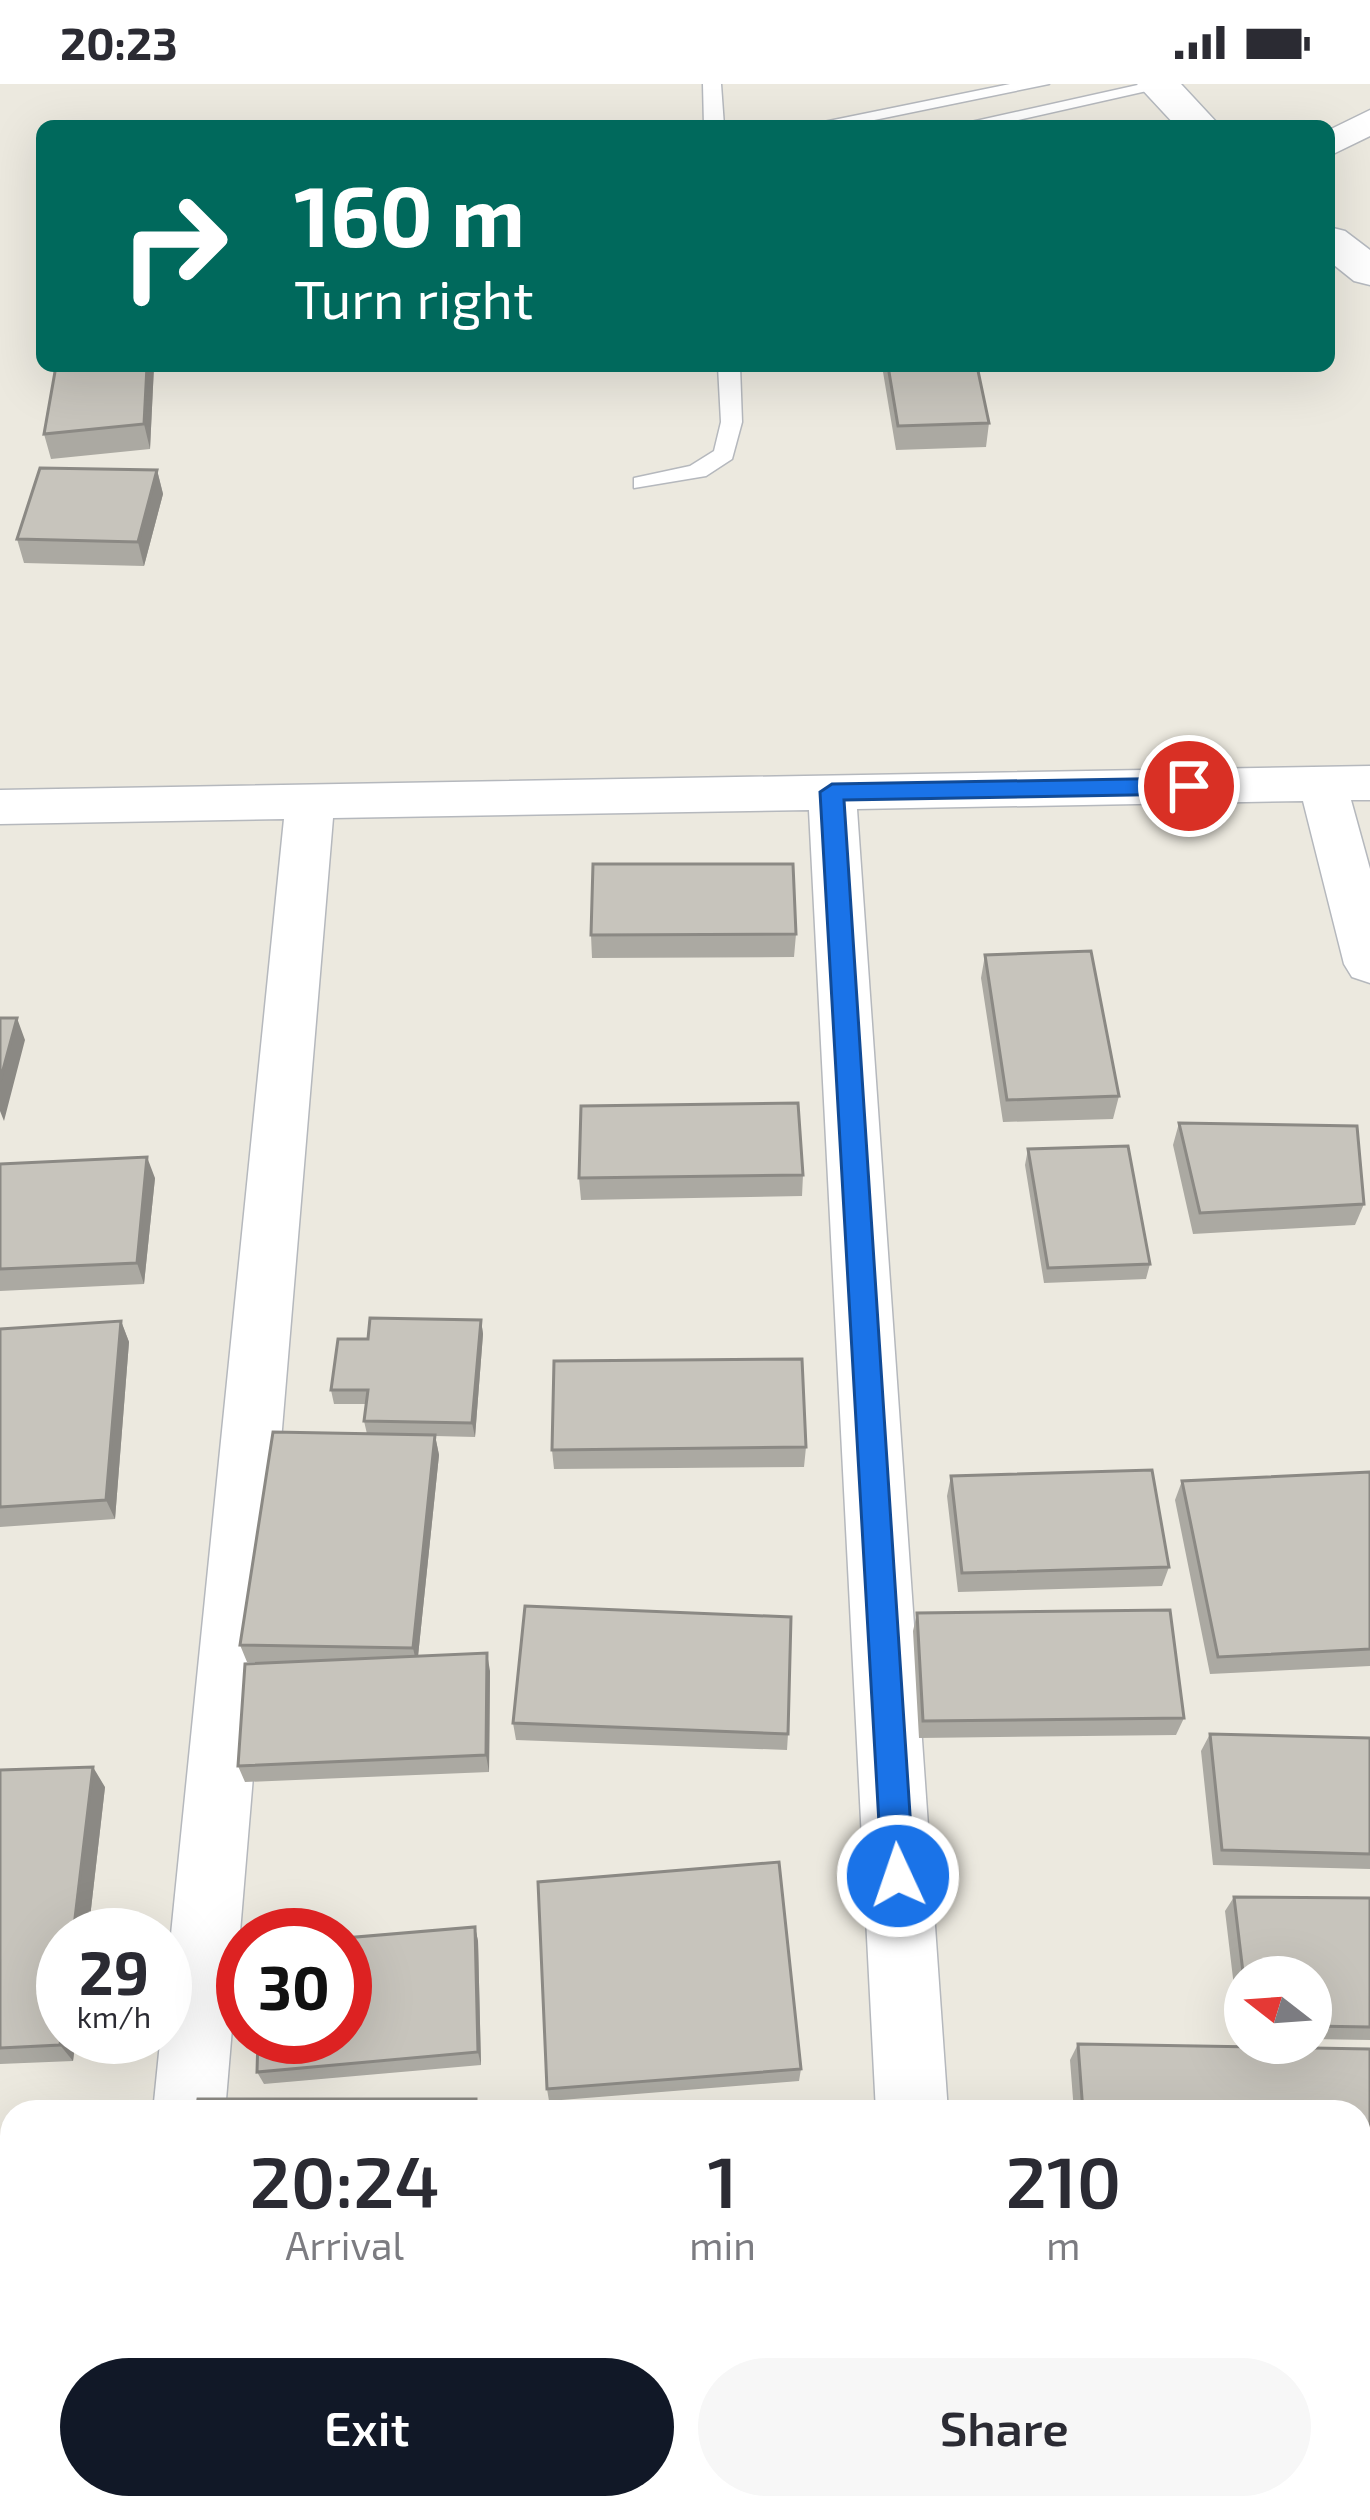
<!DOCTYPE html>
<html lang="en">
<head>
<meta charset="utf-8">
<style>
	:root { --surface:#fff; --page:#f7f7f7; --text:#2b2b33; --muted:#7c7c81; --accent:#111827 }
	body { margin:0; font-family:"Exo 2",sans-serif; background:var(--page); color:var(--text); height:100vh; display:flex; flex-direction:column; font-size:45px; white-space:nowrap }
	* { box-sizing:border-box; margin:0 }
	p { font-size:39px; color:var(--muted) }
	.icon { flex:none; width:66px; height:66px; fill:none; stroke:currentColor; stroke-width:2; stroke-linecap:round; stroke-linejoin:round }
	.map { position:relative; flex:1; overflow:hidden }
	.side { position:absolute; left:0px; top:2016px; width:1371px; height:420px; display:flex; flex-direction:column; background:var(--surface); border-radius:36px 36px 0 0; box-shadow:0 12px 48px #0002 }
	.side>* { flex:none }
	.top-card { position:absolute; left:36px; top:36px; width:1299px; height:252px; border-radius:18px; box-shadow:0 12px 48px #0002; background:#00695c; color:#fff; overflow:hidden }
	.needle { width:78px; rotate:287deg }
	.fabs { position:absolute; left:1224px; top:1872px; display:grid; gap:24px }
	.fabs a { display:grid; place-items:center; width:108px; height:108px; border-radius:50%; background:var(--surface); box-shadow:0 12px 48px #0002; font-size:60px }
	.speed { position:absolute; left:36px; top:1824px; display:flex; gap:24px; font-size:60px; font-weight:700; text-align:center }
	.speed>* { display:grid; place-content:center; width:156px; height:156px; border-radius:50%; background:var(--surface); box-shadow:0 12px 48px #0002; line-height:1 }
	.speed small { font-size:30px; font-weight:400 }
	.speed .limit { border:18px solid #d22; background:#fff; color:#111 }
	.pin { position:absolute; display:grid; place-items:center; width:102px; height:102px; color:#fff; margin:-51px; border:6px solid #fff; border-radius:50%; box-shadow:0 3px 12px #0007 }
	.me { position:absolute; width:132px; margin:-66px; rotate:357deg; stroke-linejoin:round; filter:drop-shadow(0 0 9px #0008) }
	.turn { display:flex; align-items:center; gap:42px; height:252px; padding:0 60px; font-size:54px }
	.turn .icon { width:156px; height:156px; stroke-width:2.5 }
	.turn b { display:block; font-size:84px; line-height:102px }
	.eta { display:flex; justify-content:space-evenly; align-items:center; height:204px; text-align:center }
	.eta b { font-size:72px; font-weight:600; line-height:84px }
	.cta { display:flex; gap:24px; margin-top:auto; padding:24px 60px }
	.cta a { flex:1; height:138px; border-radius:72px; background:var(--accent); color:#fff; font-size:48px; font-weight:600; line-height:138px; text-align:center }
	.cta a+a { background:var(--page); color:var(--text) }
	.status { display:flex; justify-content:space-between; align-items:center; height:84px; padding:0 60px; background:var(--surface); direction:ltr }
	.status svg { height:33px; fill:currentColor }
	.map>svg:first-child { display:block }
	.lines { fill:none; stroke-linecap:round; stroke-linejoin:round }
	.service-casing { stroke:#b5b8bd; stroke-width:3 }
	.minor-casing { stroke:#b5b8bd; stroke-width:3 }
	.secondary-casing { stroke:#b5b9bf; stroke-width:3 }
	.service { fill:#fff; fill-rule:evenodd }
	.minor { fill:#fff; fill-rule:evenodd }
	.secondary { fill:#fff; fill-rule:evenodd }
	.wall { fill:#aba9a2 }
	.shaded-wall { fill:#8b8984 }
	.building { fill:#c7c4bc; stroke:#8b8984; stroke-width:3 }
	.route { fill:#1a73e8; stroke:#114b97; stroke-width:3 }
</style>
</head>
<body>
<div class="status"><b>20:23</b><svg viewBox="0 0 49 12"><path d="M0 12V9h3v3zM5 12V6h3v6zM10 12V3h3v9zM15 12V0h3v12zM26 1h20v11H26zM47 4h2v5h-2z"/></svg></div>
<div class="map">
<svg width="1370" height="2436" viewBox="0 0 1370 2436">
	<rect width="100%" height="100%" fill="#ece9df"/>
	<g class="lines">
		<defs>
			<path id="service" d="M703,0H721L724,42H704Z
				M1010,0H1049L845,42H804Z
				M1142,0L1169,2L991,42H953Z
				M718,282H740L742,338L732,375L706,392L634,404V394L690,382L714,367L721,338Z"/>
			<path id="minor" d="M1370,26V52L1329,72V46Z
				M1370,682V716H1351L1370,785V899L1352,893L1344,880L1303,717L857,725L948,2028H876L809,726L333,734L225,2028H153L284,735L0,740V706Z
				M113,2424H191L190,2436H112Z
				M897,2424H975L976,2436H898Z"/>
			<path id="secondary" d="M1137,0H1181L1220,42H1176Z
				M1329,143L1345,147L1370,166V201L1354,197L1329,177Z"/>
		</defs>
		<use href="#service" class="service-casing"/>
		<use href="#minor" class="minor-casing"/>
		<use href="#secondary" class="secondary-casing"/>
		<use href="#service" class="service"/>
		<use href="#minor" class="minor"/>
		<use href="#secondary" class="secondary"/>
	</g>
	<path class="wall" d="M56,282H154L150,365L51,375L44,350Z
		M882,282H977L989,339L986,363L896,366Z
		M157,386L163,410L144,482L24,479L17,455Z
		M796,850L794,873L592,874L591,851Z
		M985,871L1119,1012L1113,1035L1003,1038L981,894Z
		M1179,1039L1364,1120L1355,1141L1193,1150L1173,1061Z
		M1028,1065L1150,1180L1146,1195L1044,1199L1025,1081Z
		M0,1080L155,1094L144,1200L0,1207Z
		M803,1091L802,1112L581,1116L579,1094Z
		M481,1236L483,1250L475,1353L435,1352L439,1371L418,1572L490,1587L489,1688L245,1698L238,1682L267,1579L247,1578L240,1561L367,1350L364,1337L366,1320H334L331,1306L368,1255Z
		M121,1237L129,1258L115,1435L0,1443V1245Z
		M806,1363L804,1383L554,1385L552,1366Z
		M1370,1388V1582L1210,1590L1175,1416L1182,1397Z
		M951,1392L1169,1483L1162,1502L958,1508L947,1412Z
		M917,1529L1184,1634L1176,1651L919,1654L913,1547Z
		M513,1639L788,1650L787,1666L516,1656Z
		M1210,1650L1370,1654V1785L1213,1781L1201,1667Z
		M0,1686L105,1703L88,1851H63V1953H76L73,1977L0,1980Z
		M1234,1813L1370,1814V1956L1311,1955V1893H1245V1953H1240L1225,1827Z
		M475,1843L478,1857L481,1981L264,2000L257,1988Z
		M1078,1960L1370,1965V2300H1359V2028H1074L1070,1976Z
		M801,1985L799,1997L549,2017L547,2005Z"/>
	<path class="shaded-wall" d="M147,282H154L150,365L144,340Z
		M157,386L163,410L144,482L138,458Z
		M17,934L25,956L4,1037L0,1027V997Z
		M147,1073L155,1094L144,1200L137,1179Z
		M481,1236L483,1250L475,1353L472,1339Z
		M121,1237L129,1258L115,1435L106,1416Z
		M435,1351L439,1371L417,1582L413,1564Z
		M487,1569L490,1587L489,1688L486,1671Z
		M93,1683L105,1703L88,1851H73Z
		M475,1843L478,1857L481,1981L478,1968Z
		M63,1936V1953H76L73,1977L60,1961Z"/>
	<path class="building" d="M56,282H147L144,340L44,350Z
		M888,282H977L989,339L898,342Z
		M40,384L157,386L138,458L17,455Z
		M593,780H793L796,850L591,851Z
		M1091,867L1119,1012L1007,1016L985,871Z
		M0,934H17L0,997Z
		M798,1019L803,1091L579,1094L581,1022Z
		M1179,1039L1357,1042L1364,1120L1200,1129Z
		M1128,1062L1150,1180L1048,1184L1028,1065Z
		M147,1073L137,1179L0,1185V1080Z
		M370,1234L481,1236L472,1339L364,1337L368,1306H331L338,1255H368Z
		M121,1237L106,1416L0,1423V1245Z
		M802,1275L806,1363L552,1366L554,1277Z
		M273,1348L435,1351L413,1564L240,1561Z
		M1152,1386L1169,1483L962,1489L951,1392Z
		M1370,1388V1565L1218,1573L1182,1397Z
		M525,1522L791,1533L788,1650L513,1639Z
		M1170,1526L1184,1634L923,1637L917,1529Z
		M487,1569L486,1671L238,1682L245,1580Z
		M1210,1650L1370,1654V1770L1222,1766Z
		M93,1683L73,1851H63V1936L60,1961L0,1964V1686Z
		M779,1778L801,1985L547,2005L538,1798Z
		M1234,1813L1370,1814V1943L1311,1942V1893H1245V1905Z
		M475,1843L478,1968L257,1988L258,1953H345V1854Z
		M1078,1960L1370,1965V2291L1359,2290V2028H1083Z
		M198,2015H476V2028H196Z"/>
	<path class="route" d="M1189,694L1200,702L1189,710L844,716L914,1792L909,1803L898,1808L886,1803L882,1792L820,708L832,700Z"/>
</svg>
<div class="fabs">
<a><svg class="needle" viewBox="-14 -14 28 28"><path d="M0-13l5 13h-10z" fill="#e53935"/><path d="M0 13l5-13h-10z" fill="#7c7c81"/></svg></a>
</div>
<div class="speed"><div>29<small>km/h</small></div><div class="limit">30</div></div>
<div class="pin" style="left:1189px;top:702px;background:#d93025"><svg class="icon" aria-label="arrive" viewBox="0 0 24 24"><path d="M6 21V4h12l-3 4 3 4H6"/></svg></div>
<svg class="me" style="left:898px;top:1792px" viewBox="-20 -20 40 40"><circle r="17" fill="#1a73e8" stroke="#fff" stroke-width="3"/><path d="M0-11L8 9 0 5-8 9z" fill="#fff"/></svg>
<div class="top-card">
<div class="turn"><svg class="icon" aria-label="right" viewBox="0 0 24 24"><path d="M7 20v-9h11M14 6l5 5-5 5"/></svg><div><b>160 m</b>Turn right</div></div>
</div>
<section class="side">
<div class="eta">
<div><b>20:24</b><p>Arrival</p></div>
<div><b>1</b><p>min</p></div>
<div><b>210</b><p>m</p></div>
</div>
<div class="cta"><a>Exit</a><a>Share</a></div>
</section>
</div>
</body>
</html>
